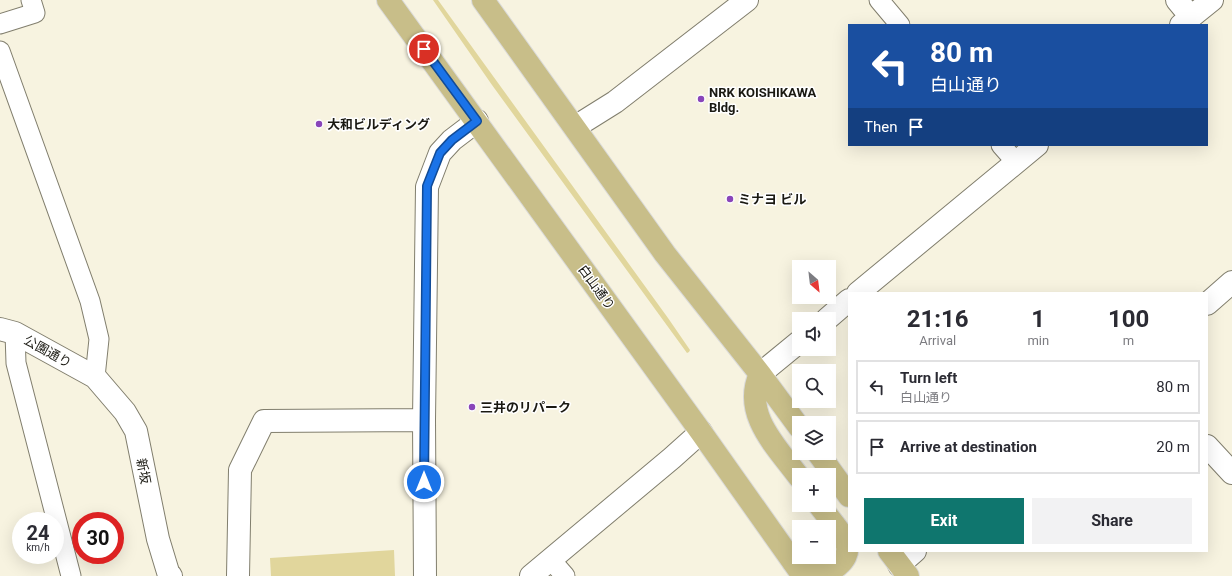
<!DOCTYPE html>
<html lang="en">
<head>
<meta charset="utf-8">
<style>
	:root { --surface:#fff; --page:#f2f2f3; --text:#2b2b33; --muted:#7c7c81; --line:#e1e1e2; --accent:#0f766e }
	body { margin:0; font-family:Roboto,"Noto Sans JP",sans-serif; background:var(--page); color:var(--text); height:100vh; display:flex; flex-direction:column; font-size:15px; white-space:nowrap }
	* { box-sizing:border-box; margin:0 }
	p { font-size:13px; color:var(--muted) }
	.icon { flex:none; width:22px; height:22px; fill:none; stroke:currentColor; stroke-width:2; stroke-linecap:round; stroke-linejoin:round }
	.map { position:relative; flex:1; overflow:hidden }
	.panel { position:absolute; left:848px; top:292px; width:360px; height:260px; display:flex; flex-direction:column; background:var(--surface); border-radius:0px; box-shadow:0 4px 16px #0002 }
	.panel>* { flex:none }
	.banner { position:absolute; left:848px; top:24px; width:360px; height:122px; border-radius:0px; box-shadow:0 4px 16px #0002; background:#1a4fa0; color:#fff; overflow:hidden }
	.needle { width:26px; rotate:152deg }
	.buttons { position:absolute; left:792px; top:260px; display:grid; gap:8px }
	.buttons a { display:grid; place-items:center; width:44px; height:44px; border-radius:0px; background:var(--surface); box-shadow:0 4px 16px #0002; font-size:20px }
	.speed { position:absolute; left:12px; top:512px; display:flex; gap:8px; font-size:20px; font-weight:700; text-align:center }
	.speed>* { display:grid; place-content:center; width:52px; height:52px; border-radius:50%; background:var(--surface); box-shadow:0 4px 16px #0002; line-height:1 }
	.speed small { font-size:10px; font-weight:400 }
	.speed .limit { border:6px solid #d22; background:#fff; color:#111 }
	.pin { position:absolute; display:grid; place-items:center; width:34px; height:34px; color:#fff; margin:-17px; border:2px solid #fff; border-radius:50%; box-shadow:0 1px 4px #0007 }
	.me { position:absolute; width:44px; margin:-22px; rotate:0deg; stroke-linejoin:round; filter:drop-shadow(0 0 3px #0008) }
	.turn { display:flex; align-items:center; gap:14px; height:84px; padding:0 16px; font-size:18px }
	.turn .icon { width:52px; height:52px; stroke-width:2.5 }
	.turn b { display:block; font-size:28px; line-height:34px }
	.then { display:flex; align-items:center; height:38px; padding:0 16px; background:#0003; gap:8px; font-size:15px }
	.eta { display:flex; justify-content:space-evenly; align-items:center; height:68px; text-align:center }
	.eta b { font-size:24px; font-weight:700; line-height:28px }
	.primary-button { display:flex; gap:8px; margin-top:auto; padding:8px 16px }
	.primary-button a { flex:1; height:46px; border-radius:0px; background:var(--accent); color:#fff; font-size:16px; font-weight:700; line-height:46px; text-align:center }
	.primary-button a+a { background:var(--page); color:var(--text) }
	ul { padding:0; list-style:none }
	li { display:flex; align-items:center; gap:12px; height:54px; margin:0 8px 6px; padding:0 8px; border:2px solid var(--line); border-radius:0px }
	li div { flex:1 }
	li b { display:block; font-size:15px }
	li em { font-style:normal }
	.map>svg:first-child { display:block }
	.green { fill:#e1d69c }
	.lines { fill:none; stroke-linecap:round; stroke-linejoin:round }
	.service-casing { stroke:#817e6d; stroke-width:21 }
	.minor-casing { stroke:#817e6d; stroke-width:24 }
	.primary-casing { stroke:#dadad9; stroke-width:24 }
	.service { stroke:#fff; stroke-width:19 }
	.minor { stroke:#fff; stroke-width:22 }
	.primary { stroke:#c8be89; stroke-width:22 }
	.route-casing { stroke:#114b97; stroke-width:10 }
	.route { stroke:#1a73e8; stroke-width:7 }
	.poi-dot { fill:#8945b9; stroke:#fff; stroke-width:1.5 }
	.labels { text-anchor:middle; stroke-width:3; stroke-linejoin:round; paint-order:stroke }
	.poi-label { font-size:13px; font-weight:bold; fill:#1a1912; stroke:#fff; text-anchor:start }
	.street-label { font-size:13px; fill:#1a1912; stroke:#fff }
</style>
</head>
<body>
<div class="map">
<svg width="1232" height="576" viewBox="0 0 1232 576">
	<rect width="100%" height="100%" fill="#f7f3e0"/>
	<path class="green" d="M433,0H438L668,318L690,350L689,352L687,353L492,85Z
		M394,550L395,576H271L270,558Z"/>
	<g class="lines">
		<defs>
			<path id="service" d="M879,0L900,25
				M0,24L35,13L31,0
				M0,51L90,301L99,339L95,377
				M1001,145L1016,162
				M15,333L16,363L71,576
				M551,560L565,576"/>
			<path id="minor" d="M1177,0L1191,17
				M1181,25L1212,0
				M575,127L615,102L747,0
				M858,293L1037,145
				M1207,304L1232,282
				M827,319L849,300
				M0,329L15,333L95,377L125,412L136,431L158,539L168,572L171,576
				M760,374L799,342
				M1207,446L1232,473
				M899,565L915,551
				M238,576L240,470L264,421L424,420
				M425,576L424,420L427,187L440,153L452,140L477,121
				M531,576L672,458L701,432"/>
			<path id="primary" d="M388,0L701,432L803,576
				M483,0L665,254L760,374L799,427
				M760,374C742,414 776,446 799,477
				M818,453L849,496
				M889,551L908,576
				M793,562C800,566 809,573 818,573C831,574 850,560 847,546C844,534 827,516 819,505"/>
		</defs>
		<use href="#service" class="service-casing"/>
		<use href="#minor" class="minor-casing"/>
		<use href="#primary" class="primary-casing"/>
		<use href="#service" class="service"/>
		<use href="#minor" class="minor"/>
		<use href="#primary" class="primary"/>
	</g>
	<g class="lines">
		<defs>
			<path id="route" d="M424,482L427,186L440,153L452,140L477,121L424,49"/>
		</defs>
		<use href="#route" class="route-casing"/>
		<use href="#route" class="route"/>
	</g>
	<g class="poi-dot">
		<circle cx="701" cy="99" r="4"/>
		<circle cx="319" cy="124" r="4"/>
		<circle cx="730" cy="199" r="4"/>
		<circle cx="472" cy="407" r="4"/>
	</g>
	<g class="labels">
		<g class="poi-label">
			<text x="709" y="97">NRK KOISHIKAWA<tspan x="709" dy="15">Bldg.</tspan></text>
			<text x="327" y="129">大和ビルディング</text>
			<text x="738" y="204">ミナヨ ビル</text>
			<text x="480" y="412">三井のリパーク</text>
		</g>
		<g class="street-label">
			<text transform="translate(597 287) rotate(54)" y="5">白山通り</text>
			<text transform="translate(48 351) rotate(29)" y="5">公園通り</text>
			<text transform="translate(144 471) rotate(79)" y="5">新坂</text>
		</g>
	</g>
</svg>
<div class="buttons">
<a><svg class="needle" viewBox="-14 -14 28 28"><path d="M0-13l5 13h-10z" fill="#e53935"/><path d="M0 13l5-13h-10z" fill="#7c7c81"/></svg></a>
<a><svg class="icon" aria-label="sound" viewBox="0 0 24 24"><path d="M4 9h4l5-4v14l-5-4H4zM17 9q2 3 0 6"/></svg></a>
<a><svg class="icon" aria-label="search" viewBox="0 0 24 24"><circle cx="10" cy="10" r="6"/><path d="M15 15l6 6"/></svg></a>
<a><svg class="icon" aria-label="layers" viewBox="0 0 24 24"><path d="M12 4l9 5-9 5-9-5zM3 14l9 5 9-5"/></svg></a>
<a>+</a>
<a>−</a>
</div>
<div class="speed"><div>24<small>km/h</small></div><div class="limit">30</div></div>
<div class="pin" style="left:424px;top:49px;background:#d93025"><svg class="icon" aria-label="arrive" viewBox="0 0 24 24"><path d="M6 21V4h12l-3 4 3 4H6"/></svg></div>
<svg class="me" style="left:424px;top:482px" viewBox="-20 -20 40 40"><circle r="17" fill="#1a73e8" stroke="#fff" stroke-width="3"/><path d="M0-11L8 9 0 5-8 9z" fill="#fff"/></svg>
<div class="banner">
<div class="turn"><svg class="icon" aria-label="left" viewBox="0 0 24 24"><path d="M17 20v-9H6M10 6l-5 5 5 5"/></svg><div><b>80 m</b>白山通り</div></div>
<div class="then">Then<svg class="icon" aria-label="arrive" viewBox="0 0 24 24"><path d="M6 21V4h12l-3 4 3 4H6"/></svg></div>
</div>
<section class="panel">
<div class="eta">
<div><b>21:16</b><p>Arrival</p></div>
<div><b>1</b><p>min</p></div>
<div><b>100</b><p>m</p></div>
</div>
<ul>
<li><svg class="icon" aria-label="left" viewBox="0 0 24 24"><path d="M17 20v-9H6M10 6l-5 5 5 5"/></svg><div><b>Turn left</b><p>白山通り</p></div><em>80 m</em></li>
<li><svg class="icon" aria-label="arrive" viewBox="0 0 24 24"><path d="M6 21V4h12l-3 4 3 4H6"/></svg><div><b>Arrive at destination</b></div><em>20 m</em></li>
</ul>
<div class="primary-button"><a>Exit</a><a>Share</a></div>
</section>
</div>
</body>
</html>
